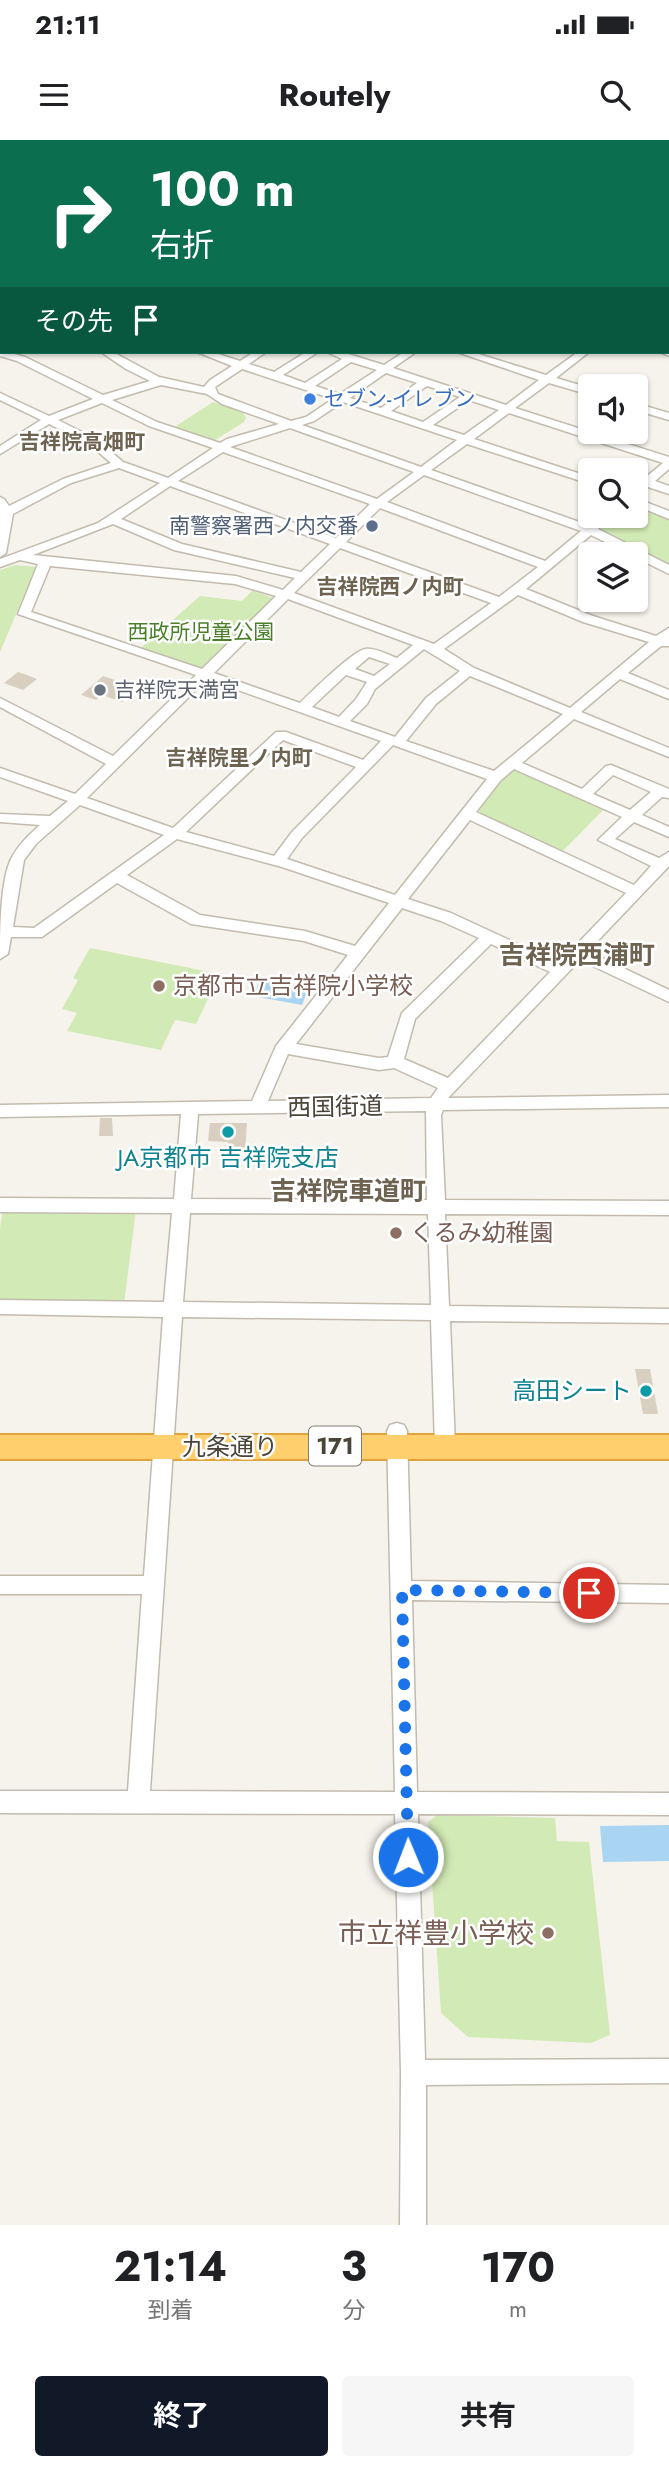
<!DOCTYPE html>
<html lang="ja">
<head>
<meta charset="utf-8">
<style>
	:root { --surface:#fff; --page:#f6f6f6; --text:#202124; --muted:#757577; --accent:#111827 }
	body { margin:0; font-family:Jost,"Noto Sans JP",sans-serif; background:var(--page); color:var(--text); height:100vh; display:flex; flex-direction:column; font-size:26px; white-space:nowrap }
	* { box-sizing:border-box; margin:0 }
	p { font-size:23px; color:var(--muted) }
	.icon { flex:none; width:38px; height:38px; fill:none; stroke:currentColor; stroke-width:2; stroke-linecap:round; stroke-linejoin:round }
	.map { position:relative; height:2085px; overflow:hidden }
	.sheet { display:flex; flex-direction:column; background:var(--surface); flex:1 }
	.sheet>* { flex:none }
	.hud { position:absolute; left:0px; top:0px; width:670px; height:214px; box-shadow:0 2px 5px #0004; background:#0b6e4f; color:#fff; overflow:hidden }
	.fabs { position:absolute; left:578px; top:234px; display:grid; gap:14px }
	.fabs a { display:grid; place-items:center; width:70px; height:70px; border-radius:7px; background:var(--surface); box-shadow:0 2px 5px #0004; font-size:35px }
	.pin { position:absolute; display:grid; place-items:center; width:60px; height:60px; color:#fff; margin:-30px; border:4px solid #fff; border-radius:50%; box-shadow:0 2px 7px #0007 }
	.me { position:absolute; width:77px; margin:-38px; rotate:359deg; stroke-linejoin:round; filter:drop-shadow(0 0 5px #0008) }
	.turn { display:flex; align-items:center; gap:24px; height:147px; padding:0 35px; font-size:32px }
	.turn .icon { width:91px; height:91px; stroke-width:2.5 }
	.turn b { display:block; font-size:49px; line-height:60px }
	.then { display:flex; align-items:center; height:66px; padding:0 35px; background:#0003; gap:14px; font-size:26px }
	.eta { display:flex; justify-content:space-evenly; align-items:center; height:119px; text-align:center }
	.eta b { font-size:42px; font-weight:700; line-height:49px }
	.button { display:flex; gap:14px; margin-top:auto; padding:14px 35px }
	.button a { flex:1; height:80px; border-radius:7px; background:var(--accent); color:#fff; font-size:28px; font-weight:700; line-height:80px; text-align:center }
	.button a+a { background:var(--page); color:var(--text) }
	.status { display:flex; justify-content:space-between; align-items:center; height:49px; padding:0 35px; background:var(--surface); direction:ltr }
	.status svg { height:19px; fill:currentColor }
	header { display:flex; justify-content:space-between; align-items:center; height:91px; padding:0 35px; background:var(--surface); font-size:32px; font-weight:700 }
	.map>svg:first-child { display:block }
	.green { fill:#d2eab5 }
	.water { fill:#a9d4f2 }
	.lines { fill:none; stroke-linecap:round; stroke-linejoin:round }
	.river { fill:#a9d4f2; fill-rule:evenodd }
	.building { fill:#d8cfc1 }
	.minor-casing { stroke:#c2bbae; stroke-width:3 }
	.highway-casing { stroke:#e0a43c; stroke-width:4 }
	.minor { fill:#fff; fill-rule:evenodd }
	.highway { fill:#ffcf6e; fill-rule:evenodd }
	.route { stroke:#1a73e8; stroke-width:12; stroke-dasharray:0 21.6 }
	.shop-dot { fill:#3f7fe0; stroke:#fff; stroke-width:2.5 }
	.service-dot { fill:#5c6f8a; stroke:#fff; stroke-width:2.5 }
	.worship-dot { fill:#6b7280; stroke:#fff; stroke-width:2.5 }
	.education-dot { fill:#8d6e63; stroke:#fff; stroke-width:2.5 }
	.culture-dot { fill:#0f9aa8; stroke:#fff; stroke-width:2.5 }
	.labels { text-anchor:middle; stroke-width:5; stroke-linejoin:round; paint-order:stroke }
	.far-shop-label { font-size:21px; fill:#366cbe; stroke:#fff; text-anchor:start }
	.far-neighbourhood-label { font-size:21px; font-weight:bold; fill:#6e6250; stroke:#fff }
	.far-service-label { font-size:21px; fill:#4e5e75; stroke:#fff; text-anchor:end }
	.far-park-label { font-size:21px; fill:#4a7f2a; stroke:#fff }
	.far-worship-label { font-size:21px; fill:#5b616d; stroke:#fff; text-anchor:start }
	.shield { fill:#fff; stroke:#817c74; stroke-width:2 }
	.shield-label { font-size:23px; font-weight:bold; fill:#4b4439 }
	.education-label { font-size:24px; fill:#785e54; stroke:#fff; text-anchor:start }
	.street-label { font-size:24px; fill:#4b4439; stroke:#fff }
	.culture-label { font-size:24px; fill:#0d838f; stroke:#fff }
	.neighbourhood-label { font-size:26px; font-weight:bold; fill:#6e6250; stroke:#fff }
	.near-education-label { font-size:28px; fill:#785e54; stroke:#fff; text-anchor:end }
</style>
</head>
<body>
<div class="status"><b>21:11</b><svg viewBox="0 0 49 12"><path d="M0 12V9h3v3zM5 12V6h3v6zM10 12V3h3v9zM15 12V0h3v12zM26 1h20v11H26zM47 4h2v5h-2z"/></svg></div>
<header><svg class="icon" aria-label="menu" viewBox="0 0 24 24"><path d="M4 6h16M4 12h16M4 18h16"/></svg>Routely<svg class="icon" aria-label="search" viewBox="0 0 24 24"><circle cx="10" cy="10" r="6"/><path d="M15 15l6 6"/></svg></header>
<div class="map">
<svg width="669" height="2085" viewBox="0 0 669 2085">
	<rect width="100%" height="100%" fill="#f6f3ec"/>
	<path class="green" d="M213,262L242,272L246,277L244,282L212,302L173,288Z
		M635,364L669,378V422L666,425L600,391V387L612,376H635Z
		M15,425L36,427L0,512V430Z
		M253,450L275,459L206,527L198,528L141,508L200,456L242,461Z
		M512,629H520L605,668L561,713L482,674L479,670Z
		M90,808L220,834L196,884L175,880L161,910L67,891L77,873L62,869L78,840L73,838Z
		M3,1069L136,1070L124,1164L0,1161V1088Z
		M437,1675L555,1678L557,1701L589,1702L610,1895L591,1903L468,1897L441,1873L428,1682Z"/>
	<path class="water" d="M260,840L308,849L302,865L253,856Z
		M669,1685V1721L603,1722L600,1686Z"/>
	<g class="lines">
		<path class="river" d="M0,114H2L0,125Z"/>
	</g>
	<path class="building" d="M18,532L24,534L37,539L23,550L4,543Z
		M103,536L118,541L114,545L134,551L122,562L102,555L96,560L81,555Z
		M100,978H112L113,996H99Z
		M210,983H247L245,1012H228V1002L208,1001Z
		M635,1229H650L658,1274H643Z"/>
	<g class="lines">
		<defs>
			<path id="minor" d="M0,0H6L0,4Z
				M88,0H96L87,2Z
				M105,0H120L121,2H106Z
				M164,0H173L163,2Z
				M212,0H222L211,2Z
				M322,0H333L321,2Z
				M449,0H463L464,2H450Z
				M598,0H608L597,2Z
				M668,8H669V14H668Z
				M0,18L2,19V25L0,24Z
				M668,36H669V42H668Z
				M668,55H669V61H668Z
				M0,65H2V71H0Z
				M0,101L2,102V108L0,107Z
				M668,114H669V120H668Z
				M668,127H669V133H668Z
				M668,145H669L668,152Z
				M0,170H2L0,177Z
				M0,210L25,217L103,255L150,241L126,229L101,212H113L159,237L204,247L210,240L232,226L197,212H212L240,221L254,212H266L249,224L274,232L306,212H318L283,235L305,243L342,219L327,212H342L384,225L404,212H416L393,228L506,265L539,240L457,212H472L546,235L578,212H589L556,238L590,248V255L549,243L515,268L669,317V329L655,341L669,346V354L648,347L635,355V346L663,323L509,273L474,299L590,337V344L467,304L431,330L588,385L598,376H612L598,389L669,425V434L591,395L526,449L593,476L656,496L669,488V506H661L628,533L669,550V559L620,539L581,572L669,608V617L574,579L522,623L582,649L606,626L611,625L669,649V658L662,657L642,675L669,687V697L634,682L615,699L659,718L669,712V726L588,811L669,850V862L580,820L448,958L669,955V967L443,970L441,975L445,1060L669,1061V1075L445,1074L449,1166L669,1169V1183L450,1181L455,1306L452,1312L445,1314L438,1312L435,1306L431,1180L182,1177L150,1651L395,1652L387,1291L390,1285L397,1283L404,1285L407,1291L411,1441L669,1445V1463L412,1460L417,1652L669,1653V1675L418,1674L425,1920L669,1919V1943L426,1945V2085H400L401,1933L395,1674L0,1673V1651H128L142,1454H0V1436H144L163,1177L0,1174V1160L164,1162L172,1073L0,1072V1058L174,1059L181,974L0,977V965L252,961L276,906L348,815L304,801L191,784L117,743L42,797H11L8,814L0,819C0,793 0,739 12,717C19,704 30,694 40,685L0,682V674L50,676L68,661L0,637V628L75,654L106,624L0,567V558L113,616L196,535L18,474L38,424L20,420L0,427V419L98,383L160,343L119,328L71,343L13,374L6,413L0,417V357L4,359L9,366L63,339L111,323L88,303L49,284L0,314V306L41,280L0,260V253L49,276L93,259L17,221L0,216ZM351,222L377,230L340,254L315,246ZM242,229L333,259L306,277L291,281L218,254L215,247ZM386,233L417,243L381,268L350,258ZM161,245L207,254L222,264L279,284L227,299L220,303L157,282L112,260ZM427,246L460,257L423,282L391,271ZM469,260L499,270L464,295L433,285ZM343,262L457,300L421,327L302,285L314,281ZM102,263L149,286L213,308L168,338L123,322L96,299L58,280ZM290,288L414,332L377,359L230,307ZM223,312L370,364L336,398L178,341ZM424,335L581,391L545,421L387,362ZM170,346L330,404L301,432L182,404L121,379ZM380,368L538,427L499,457L346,402ZM113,384L174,410L295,438L283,450L236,436L33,415ZM340,408L491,463L434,504L294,453ZM50,426L235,444L276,456L202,529L31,472ZM518,455L583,482L649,502L570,568L474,528L444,509ZM288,459L413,505L397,518C389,515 374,507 365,509C353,511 311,552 300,563L214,533ZM424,509L460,531L426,558L395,597L350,581L367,564L375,549ZM369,517L390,524L374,536L355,529ZM346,535L367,542L356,559L339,577L312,567ZM470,536L563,574L494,631L406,601L436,564ZM207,539L381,601L363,620L286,592H276L173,688L87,658ZM283,600L356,627L292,692L274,716L186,692ZM393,605L487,639L395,755L287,719L302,698ZM514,629L622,677L598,700L651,726L634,745L476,672L501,640ZM613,635L651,652L630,670L593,654ZM80,665L164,695L34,788L13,787L24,720L36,704ZM470,680L626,753L559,823L451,773L408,759ZM177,699L282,727L389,763L355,806L305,791L200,775L127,735ZM402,768L441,781L479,798L402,873L388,917L379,918L296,904ZM491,804L550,832L448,938L404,919L415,879ZM288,914L379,930L394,928L438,948L431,958L268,961ZM426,971L427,1060L191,1059L198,974ZM190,1073L428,1074L431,1165L183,1162Z
				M669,210V216L660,212H668Z
				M635,263L669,273V280L635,270Z
				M635,358L669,371V379L635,365Z"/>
			<path id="highway" d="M0,1295H669V1319H0Z"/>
		</defs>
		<use href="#minor" class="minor-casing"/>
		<use href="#highway" class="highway-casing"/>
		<use href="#minor" class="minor"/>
		<use href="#highway" class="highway"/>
	</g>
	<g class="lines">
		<path class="route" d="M408,1717L402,1450L589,1453"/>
	</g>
	<circle class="shop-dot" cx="310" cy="259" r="7"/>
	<circle class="service-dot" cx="372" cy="386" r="7"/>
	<circle class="worship-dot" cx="100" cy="550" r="7"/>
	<g class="education-dot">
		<circle cx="159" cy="846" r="7"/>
		<circle cx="396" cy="1093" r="7"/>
		<circle cx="548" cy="1793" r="7"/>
	</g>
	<g class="culture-dot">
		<circle cx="228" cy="992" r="7"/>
		<circle cx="646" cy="1251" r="7"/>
	</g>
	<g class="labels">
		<g class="far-shop-label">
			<text x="324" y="266">セブン-イレブン</text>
		</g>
		<g class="far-neighbourhood-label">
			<text x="82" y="309">吉祥院高畑町</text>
			<text x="390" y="454">吉祥院西ノ内町</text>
			<text x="239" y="625">吉祥院里ノ内町</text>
		</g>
		<g class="far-service-label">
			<text x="358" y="393">南警察署西ノ内交番</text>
		</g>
		<g class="far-park-label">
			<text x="201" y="499">西政所児童公園</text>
		</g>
		<g class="far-worship-label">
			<text x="114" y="557">吉祥院天満宮</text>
		</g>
		<rect class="shield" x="309" y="1286.5" width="52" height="39" rx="5"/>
		<g class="shield-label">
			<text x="335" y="1314">171</text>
		</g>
		<g class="education-label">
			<text x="173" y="854">京都市立吉祥院小学校</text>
			<text x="410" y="1101">くるみ幼稚園</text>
		</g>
		<g class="street-label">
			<text transform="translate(335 967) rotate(-1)" y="8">西国街道</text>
			<text x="230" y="1315">九条通り</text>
		</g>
		<g class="culture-label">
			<text x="228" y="1026">JA京都市 吉祥院支店</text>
			<text x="632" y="1259" text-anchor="end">高田シート</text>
		</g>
		<g class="neighbourhood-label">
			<text x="577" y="824">吉祥院西浦町</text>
			<text x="348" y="1060">吉祥院車道町</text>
		</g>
		<g class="near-education-label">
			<text x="534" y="1803">市立祥豊小学校</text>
		</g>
	</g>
</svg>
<div class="fabs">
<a><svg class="icon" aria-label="sound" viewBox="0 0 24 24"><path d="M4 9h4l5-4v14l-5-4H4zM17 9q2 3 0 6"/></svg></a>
<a><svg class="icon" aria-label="search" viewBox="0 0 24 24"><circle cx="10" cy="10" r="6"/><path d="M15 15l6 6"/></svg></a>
<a><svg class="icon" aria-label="layers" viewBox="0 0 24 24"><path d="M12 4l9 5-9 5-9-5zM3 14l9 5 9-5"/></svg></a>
</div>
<div class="pin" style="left:589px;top:1453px;background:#d93025"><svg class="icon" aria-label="arrive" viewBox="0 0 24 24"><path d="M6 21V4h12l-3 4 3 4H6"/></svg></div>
<svg class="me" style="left:408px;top:1717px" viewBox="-20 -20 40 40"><circle r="17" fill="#1a73e8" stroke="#fff" stroke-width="3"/><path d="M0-11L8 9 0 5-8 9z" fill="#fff"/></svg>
<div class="hud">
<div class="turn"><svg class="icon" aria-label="right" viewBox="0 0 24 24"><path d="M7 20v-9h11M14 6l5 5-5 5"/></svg><div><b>100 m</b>右折</div></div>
<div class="then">その先<svg class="icon" aria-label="arrive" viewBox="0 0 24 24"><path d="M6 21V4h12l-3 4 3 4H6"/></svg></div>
</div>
</div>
<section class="sheet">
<div class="eta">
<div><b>21:14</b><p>到着</p></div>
<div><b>3</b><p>分</p></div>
<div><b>170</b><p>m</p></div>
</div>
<div class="button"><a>終了</a><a>共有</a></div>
</section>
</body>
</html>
